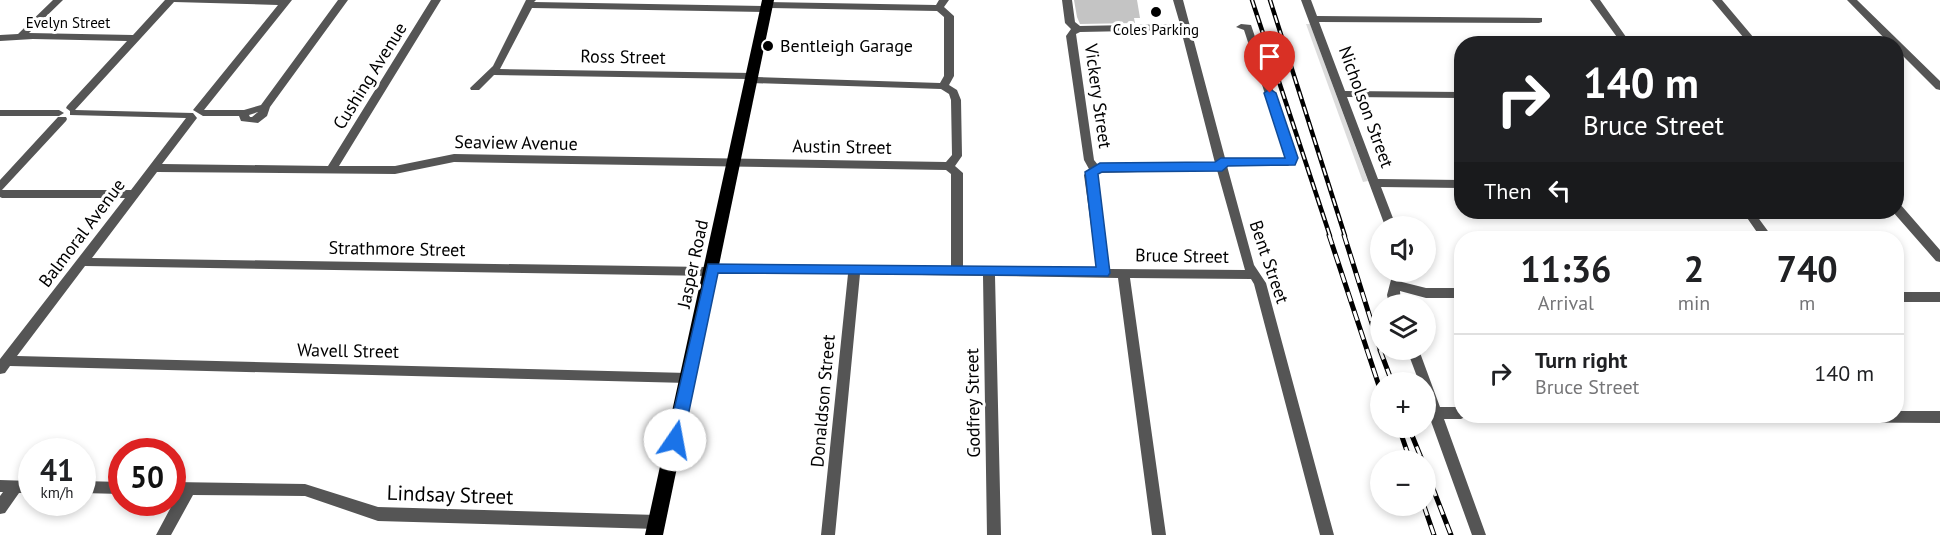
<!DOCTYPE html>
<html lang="en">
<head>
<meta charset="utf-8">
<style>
	:root { --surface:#fff; --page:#f2f2f2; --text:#202124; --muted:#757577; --line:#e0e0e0 }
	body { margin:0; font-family:"PT Sans",sans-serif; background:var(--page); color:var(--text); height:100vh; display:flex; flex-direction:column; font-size:22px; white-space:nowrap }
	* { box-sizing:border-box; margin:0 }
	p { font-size:20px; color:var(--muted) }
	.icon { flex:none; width:33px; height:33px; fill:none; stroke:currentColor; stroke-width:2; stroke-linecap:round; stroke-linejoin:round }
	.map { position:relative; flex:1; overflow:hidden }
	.panel { position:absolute; left:1454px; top:231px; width:450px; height:192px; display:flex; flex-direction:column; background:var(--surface); border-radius:24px; box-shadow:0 3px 9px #0003 }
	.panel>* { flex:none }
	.guide { position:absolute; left:1454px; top:36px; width:450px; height:183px; border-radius:24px; box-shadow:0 3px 9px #0003; background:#202124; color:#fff; overflow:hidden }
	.fabs { position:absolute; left:1370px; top:216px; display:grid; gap:12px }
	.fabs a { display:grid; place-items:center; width:66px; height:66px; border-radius:50%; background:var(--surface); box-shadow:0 3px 9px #0003; font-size:30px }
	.speed { position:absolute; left:18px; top:438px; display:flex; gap:12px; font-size:30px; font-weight:700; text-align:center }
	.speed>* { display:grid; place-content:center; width:78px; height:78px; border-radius:50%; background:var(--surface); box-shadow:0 3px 9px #0003; line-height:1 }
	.speed small { font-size:15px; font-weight:400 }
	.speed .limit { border:9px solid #d22; background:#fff; color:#111 }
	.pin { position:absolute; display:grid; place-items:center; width:51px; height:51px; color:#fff; margin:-62px -26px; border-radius:50% 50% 50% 0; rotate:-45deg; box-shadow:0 0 6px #0007 }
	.pin .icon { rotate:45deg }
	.me { position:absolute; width:66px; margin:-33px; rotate:12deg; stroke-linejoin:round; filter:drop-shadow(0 0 4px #0008) }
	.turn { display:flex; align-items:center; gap:21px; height:126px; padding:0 30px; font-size:27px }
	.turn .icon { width:78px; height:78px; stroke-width:2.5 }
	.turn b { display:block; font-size:42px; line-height:51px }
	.then { display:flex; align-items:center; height:57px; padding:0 30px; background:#0003; gap:12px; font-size:22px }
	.eta { display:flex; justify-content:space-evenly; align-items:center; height:102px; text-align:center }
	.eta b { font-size:36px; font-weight:700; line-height:42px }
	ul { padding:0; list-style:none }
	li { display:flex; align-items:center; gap:18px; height:78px; padding:0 30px; border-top:2px solid var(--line) }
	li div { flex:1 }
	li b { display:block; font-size:22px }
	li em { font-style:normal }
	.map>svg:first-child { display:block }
	.green { fill:#dcdcdc }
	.building { fill:#c4c4c4 }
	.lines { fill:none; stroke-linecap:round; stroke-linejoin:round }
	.minor { fill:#555; fill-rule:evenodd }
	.major { fill:#000; fill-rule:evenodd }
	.rail-far1-casing { stroke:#000; stroke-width:4.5 }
	.rail-casing { stroke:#000; stroke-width:5 }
	.rail-far1 { stroke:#fff; stroke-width:2; stroke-dasharray:8; stroke-linecap:butt }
	.rail { stroke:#fff; stroke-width:3; stroke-dasharray:10; stroke-linecap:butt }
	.route { fill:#1a73e8; stroke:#114b97; stroke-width:1.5 }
	.poi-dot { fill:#000; stroke:#fff; stroke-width:2 }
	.labels { text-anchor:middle; stroke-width:6; stroke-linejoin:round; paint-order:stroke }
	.far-street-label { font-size:15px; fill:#000; stroke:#fff }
	.far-poi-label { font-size:15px; fill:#000; stroke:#fff }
	.poi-label { font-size:18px; fill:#000; stroke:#fff; text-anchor:start }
	.street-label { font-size:18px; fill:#000; stroke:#fff }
	.near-street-label { font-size:21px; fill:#000; stroke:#fff }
</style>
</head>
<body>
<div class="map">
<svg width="1940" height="535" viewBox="0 0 1940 535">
	<rect width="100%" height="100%" fill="#fff"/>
	<path class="green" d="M1306,24H1310L1368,181L1363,182Z"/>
	<path class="building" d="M1074,0H1137L1140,18H1134L1135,23L1080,24L1077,17Z"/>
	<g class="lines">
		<path class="minor" d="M53,0H63L29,33L133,35L165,0H292L204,110H244L261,105L338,0H348L270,107L267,116L258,123L241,121L239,116H203L193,110L278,5L174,2L75,110L193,113L197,118L162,164L328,166L431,0H441L339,166H395L454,154L946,162L952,155L951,100L949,94L941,89L752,83L748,82V79L494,75L479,90H471L470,88L493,66L526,0H536L534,2L763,6L764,3L767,2L936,5L939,0H949L944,7L954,16V76L949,85L957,90L961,100L962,156L955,166L963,173V267L1097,269L1084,175L1089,169L1084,160L1066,36L1071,29L1065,23L1062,0H1072L1075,22L1080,26L1180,24L1173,0H1183L1225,158H1286L1244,30L1236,27L1241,24L1251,25L1297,160L1288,166H1227L1254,265L1266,283L1334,535H1320L1254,284L1251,279L1130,278L1166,535H1152L1118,278L995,276L1001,535H987L983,276L860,274L835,535H821L848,274L718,272L712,276L85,266L17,356L688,373L693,374L695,378L693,382L688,383L10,366L5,373L0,374V359L125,198H2L0,197V180L58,117H66L67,119L66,121L2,190H131L186,118L70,115V111L66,108L67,106L127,41L33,39L0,41V35L18,34ZM532,8L766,12L769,11L770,8L937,11L944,17V76L940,83L757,77V74L753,73L500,69ZM1181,30L1215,163L1098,165L1094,160L1076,34L1080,32ZM258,112L252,117H250L249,115ZM454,162L946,170L951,174V267L712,264L706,267L92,258L157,172L395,174ZM1217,170L1245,270L1109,269L1096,176L1098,173Z
			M1301,0H1311L1317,16L1542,18V22L1539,23L1319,22L1345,91L1461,92V98L1347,97L1378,179L1461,180V188L1381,187L1396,226H1385Z
			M1590,0H1600L1631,44H1622Z
			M1712,0H1722L1759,44H1749Z
			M1847,0H1857L1940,81V90L1936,89L1896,49V44H1890Z
			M0,110H59L64,113L59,116H0Z
			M1896,203L1900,204L1940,250V262L1936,261L1893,212H1896Z
			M1743,212H1754L1773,238H1761Z
			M1393,272H1405L1402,282L1426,288H1461V298H1426L1400,291L1401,304H1389L1387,295Z
			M1896,292H1940V302H1896Z
			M1407,350H1419L1440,407H1461V416H1467L1461,419H1444L1486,535H1472L1428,413L1425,402V382H1419Z
			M1896,411H1940V423L1765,422L1760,420L1758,416H1896Z
			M0,480L32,481V493H19L5,513L0,514V496L3,492H0Z
			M82,481L122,482V494L82,493Z
			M172,482L305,484L378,507L657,515L662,517L664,522L662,527L657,529L378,521L305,496L193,495L171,535H156L178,494H172Z"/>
		<path class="major" d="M762,0H774L663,535H645Z"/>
		<defs>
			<path id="rail-far1" d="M1252,0L1330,236
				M1270,0L1345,236"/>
			<path id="rail" d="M1329,235L1380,389
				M1344,235L1380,349
				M1380,350L1392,382
				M1399,428L1410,460
				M1409,428L1422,460
				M1425,468L1451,535
				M1424,506L1434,535"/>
		</defs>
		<use href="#rail-far1" class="rail-far1-casing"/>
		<use href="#rail" class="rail-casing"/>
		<use href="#rail-far1" class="rail-far1"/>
		<use href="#rail" class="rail"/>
	</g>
	<path class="route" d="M1270,89L1276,93L1298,158L1295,165L1228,166L1222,171L1102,172L1098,174L1110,273L1108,276L718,273L683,440L681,444L675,446L669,444L667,440L708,264L1096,267L1085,172L1100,163L1215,162L1221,158H1285L1264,93Z"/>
	<g class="poi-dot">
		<circle cx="1156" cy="12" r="6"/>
		<circle cx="768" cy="46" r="6"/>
	</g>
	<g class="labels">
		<g class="far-street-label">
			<text x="68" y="28">Evelyn Street</text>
		</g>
		<g class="far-poi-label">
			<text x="1156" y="35">Coles Parking</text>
		</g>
		<g class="poi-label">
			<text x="780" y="52">Bentleigh Garage</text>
		</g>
		<g class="street-label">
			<text transform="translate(623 57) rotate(1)" y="6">Ross Street</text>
			<text transform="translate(370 76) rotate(-58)" y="6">Cushing Avenue</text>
			<text transform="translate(1098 96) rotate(82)" y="6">Vickery Street</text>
			<text transform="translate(1366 107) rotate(70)" y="6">Nicholson Street</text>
			<text transform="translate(516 143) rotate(1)" y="6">Seaview Avenue</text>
			<text transform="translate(842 147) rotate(1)" y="6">Austin Street</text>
			<text transform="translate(82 233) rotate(-53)" y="6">Balmoral Avenue</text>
			<text transform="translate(397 249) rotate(1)" y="6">Strathmore Street</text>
			<text transform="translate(1182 256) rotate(1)" y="6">Bruce Street</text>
			<text transform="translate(1269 262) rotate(71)" y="6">Bent Street</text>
			<text transform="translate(693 264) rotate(-78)" y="6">Jasper Road</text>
			<text transform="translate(348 351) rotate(1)" y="6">Wavell Street</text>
			<text transform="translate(823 401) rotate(-85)" y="6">Donaldson Street</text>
			<text transform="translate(973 403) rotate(-91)" y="6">Godfrey Street</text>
		</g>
		<g class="near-street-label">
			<text transform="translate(450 495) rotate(2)" y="7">Lindsay Street</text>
		</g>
	</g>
</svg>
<div class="fabs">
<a><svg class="icon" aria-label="sound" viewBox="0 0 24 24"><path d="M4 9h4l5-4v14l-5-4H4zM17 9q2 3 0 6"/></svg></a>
<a><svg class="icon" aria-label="layers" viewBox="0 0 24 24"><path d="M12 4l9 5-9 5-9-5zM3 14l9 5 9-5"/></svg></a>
<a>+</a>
<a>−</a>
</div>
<div class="speed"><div>41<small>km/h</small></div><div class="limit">50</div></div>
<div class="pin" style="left:1270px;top:93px;background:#d93025"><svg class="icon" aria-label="arrive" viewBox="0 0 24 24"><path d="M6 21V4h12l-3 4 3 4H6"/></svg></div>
<svg class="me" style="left:675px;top:440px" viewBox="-20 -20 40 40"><circle r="19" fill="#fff"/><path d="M0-13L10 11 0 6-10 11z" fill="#1a73e8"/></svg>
<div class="guide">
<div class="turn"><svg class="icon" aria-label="right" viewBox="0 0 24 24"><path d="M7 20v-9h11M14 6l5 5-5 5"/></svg><div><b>140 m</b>Bruce Street</div></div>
<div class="then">Then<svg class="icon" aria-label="left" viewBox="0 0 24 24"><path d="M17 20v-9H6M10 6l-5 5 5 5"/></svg></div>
</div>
<section class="panel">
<div class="eta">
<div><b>11:36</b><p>Arrival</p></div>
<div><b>2</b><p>min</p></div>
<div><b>740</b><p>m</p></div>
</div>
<ul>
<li><svg class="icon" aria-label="right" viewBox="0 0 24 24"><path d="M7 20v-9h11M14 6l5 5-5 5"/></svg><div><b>Turn right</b><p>Bruce Street</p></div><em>140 m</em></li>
</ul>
</section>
</div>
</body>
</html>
